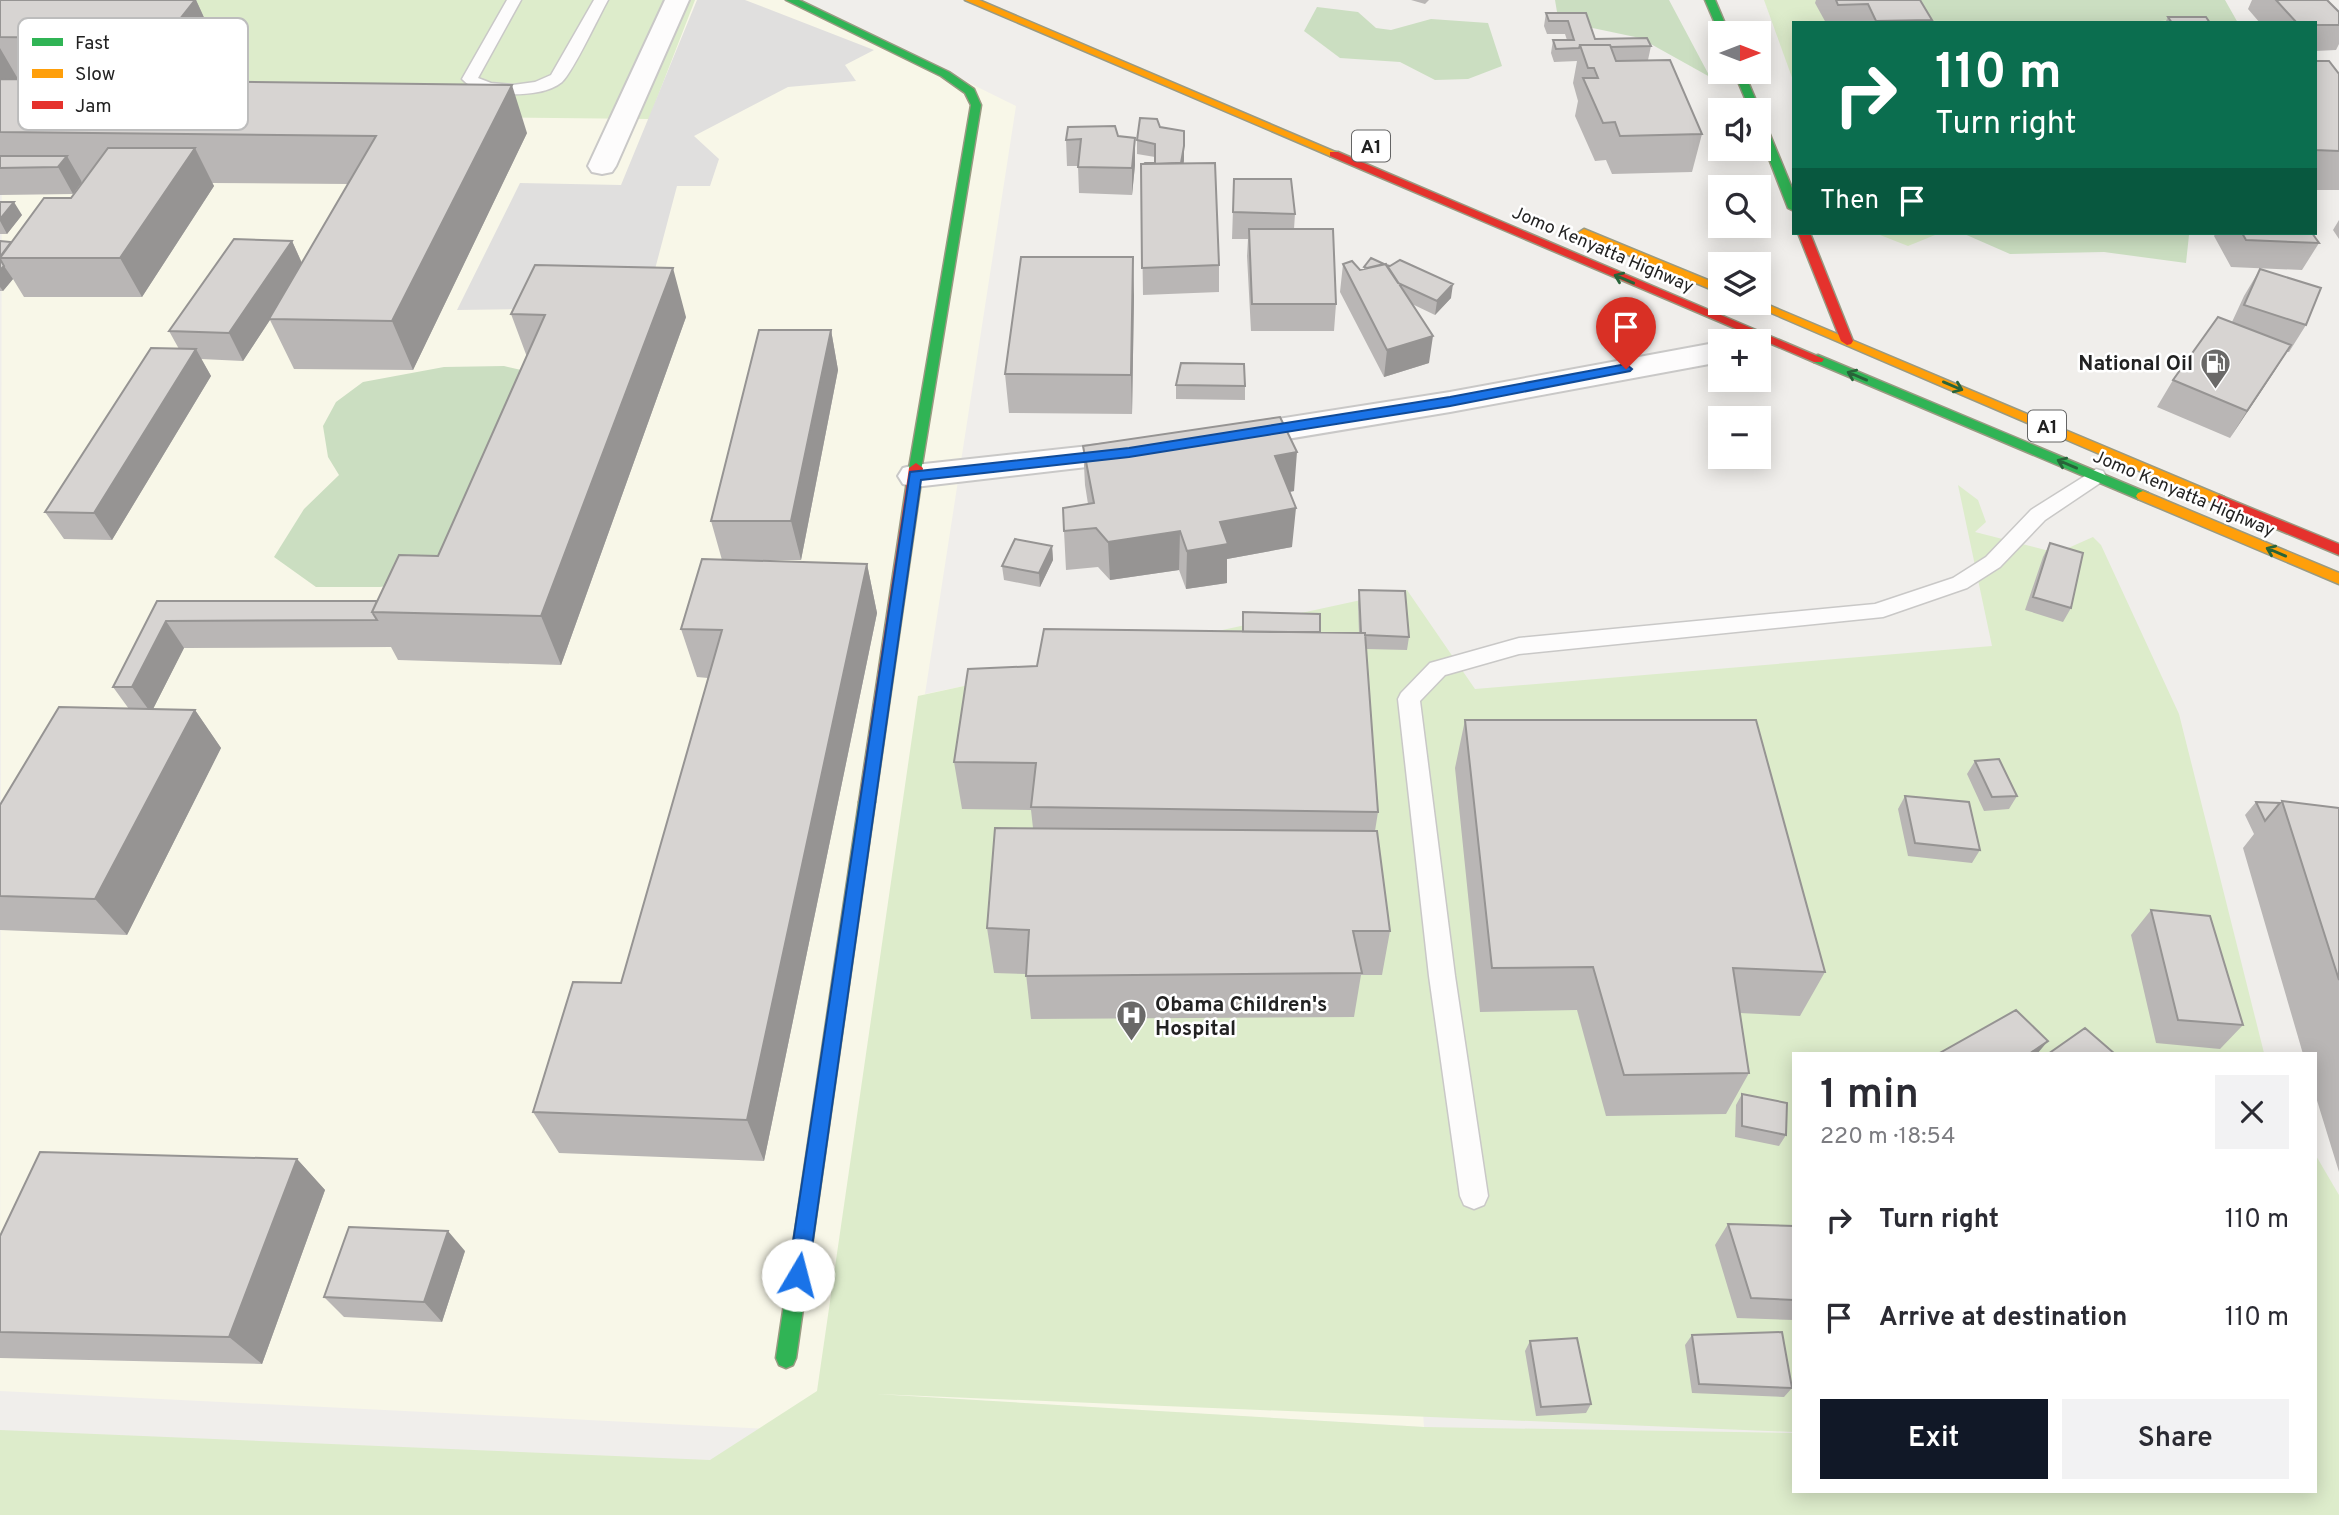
<!DOCTYPE html>
<html lang="en">
<head>
<meta charset="utf-8">
<style>
	:root { --surface:#fff; --page:#f2f2f3; --text:#2b2b33; --muted:#7c7c81; --accent:#111827 }
	body { margin:0; font-family:Overpass,sans-serif; background:var(--page); color:var(--text); height:100vh; display:flex; flex-direction:column; font-size:26px; white-space:nowrap }
	* { box-sizing:border-box; margin:0 }
	p { font-size:23px; color:var(--muted) }
	.icon { flex:none; width:38px; height:38px; fill:none; stroke:currentColor; stroke-width:2; stroke-linecap:round; stroke-linejoin:round }
	.map { position:relative; flex:1; overflow:hidden }
	.sheet { position:absolute; left:1792px; top:1052px; width:525px; height:441px; display:flex; flex-direction:column; background:var(--surface); border-radius:0px; box-shadow:0 4px 18px #0003 }
	.sheet>* { flex:none }
	.hud { position:absolute; left:1792px; top:21px; width:525px; height:214px; border-radius:0px; box-shadow:0 4px 18px #0003; background:#0b6e4f; color:#fff; overflow:hidden }
	.needle { width:46px; rotate:90deg }
	.fabs { position:absolute; left:1708px; top:21px; display:grid; gap:14px }
	.fabs a { display:grid; place-items:center; width:63px; height:63px; border-radius:0px; background:var(--surface); box-shadow:0 4px 18px #0003; font-size:35px }
	.pin { position:absolute; display:grid; place-items:center; width:60px; height:60px; color:#fff; margin:-72px -30px; border-radius:50% 50% 50% 0; rotate:-45deg; box-shadow:0 0 7px #0007 }
	.pin .icon { rotate:45deg }
	.me { position:absolute; width:77px; margin:-38px; rotate:8deg; stroke-linejoin:round; filter:drop-shadow(0 0 5px #0008) }
	.turn { display:flex; align-items:center; gap:24px; height:147px; padding:0 28px; font-size:32px }
	.turn .icon { width:91px; height:91px; stroke-width:2.5 }
	.turn b { display:block; font-size:49px; line-height:60px }
	.then { display:flex; align-items:center; height:66px; padding:0 28px; background:#0003; gap:14px; font-size:26px }
	.round { display:grid; place-items:center; flex:none; width:74px; height:74px; border-radius:0px; background:var(--page) }
	.head { display:flex; align-items:center; justify-content:space-between; height:119px; padding:0 28px }
	h1 { font-size:42px; font-weight:600; line-height:52px }
	.cta { display:flex; gap:14px; margin-top:auto; padding:14px 28px }
	.cta a { flex:1; height:80px; border-radius:0px; background:var(--accent); color:#fff; font-size:28px; font-weight:600; line-height:80px; text-align:center }
	.cta a+a { background:var(--page); color:var(--text) }
	ul { padding:0; list-style:none }
	li { display:flex; align-items:center; gap:21px; height:98px; padding:0 28px }
	li div { flex:1 }
	li b { display:block; font-size:26px }
	li em { font-style:normal }
	.map>svg:first-child { display:block }
	.education { fill:#f8f7e8 }
	.grass { fill:#ddeccb }
	.forest { fill:#cbdec1 }
	.parking { fill:#e0dfde }
	.lines { fill:none; stroke-linecap:round; stroke-linejoin:round }
	.lane-casing { stroke:#c9c8c7; stroke-width:3 }
	.street-casing { stroke:#c9c8c7; stroke-width:4 }
	.fast-casing { stroke:#999a82; stroke-width:3 }
	.slow-casing { stroke:#999a82; stroke-width:3 }
	.jam-casing { stroke:#999a82; stroke-width:3 }
	.lane { fill:#fdfcfc; fill-rule:evenodd }
	.street { fill:#fdfcfc; fill-rule:evenodd }
	.fast { fill:#30b455; fill-rule:evenodd }
	.slow { fill:#ff9f0a; fill-rule:evenodd }
	.jam { fill:#e5322d; fill-rule:evenodd }
	.wall { fill:#b9b6b5 }
	.shaded-wall { fill:#969493 }
	.building { fill:#d7d4d2; stroke:#969493; stroke-width:2 }
	.oneway { stroke:#286439 }
	.route { fill:#1a73e8; stroke:#114b97; stroke-width:2 }
	.labels { text-anchor:middle; stroke-width:5; stroke-linejoin:round; paint-order:stroke }
	.far-street-label { font-size:18px; fill:#222; stroke:#fff }
	.shield { fill:#fff; stroke:#646464; stroke-width:2 }
	.shield-label { font-size:19px; font-weight:bold; fill:#222 }
	.poi-label { font-size:21px; font-weight:bold; fill:#222; stroke:#fff; text-anchor:end }
	.key { fill:#fff; stroke:#bdbdbd; stroke-width:2 }
	.key-label { font-size:19px; fill:#222 }
</style>
</head>
<body>
<div class="map">
<svg width="2339" height="1515" viewBox="0 0 2339 1515">
	<rect width="100%" height="100%" fill="#f0eeeb"/>
	<path class="education" d="M2,0H801L1016,106L925,694L1368,604L1424,1427L818,1391L811,1431L0,1391Z"/>
	<path class="grass" d="M26,0H695L649,119L145,114L187,86L216,46Z
		M1764,0H2211L2163,23H1794V83Z
		M1875,233H1940L1908,246Z
		M1958,485L1978,500L1986,522L1975,532L2057,553L2093,537L2101,545L2179,714L2264,1053L1794,1054V1432L876,1394L1424,1427L1794,1433V1491H2315V1154L2339,1195V1515H0V1430L710,1460L817,1391L918,696L1407,590L1475,689L1992,646Z"/>
	<path class="forest" d="M1555,0H1669L1710,77L1640,38L1583,26L1558,18Z
		M1882,0H2225L2238,23L2166,20L2148,23H1915Z
		M1317,7L1358,12L1376,28L1391,30L1431,19L1488,23L1502,66L1468,79L1435,80L1400,62L1340,58L1304,31Z
		M1962,233H2194L2189,235L2186,263L2104,252L2010,254Z
		M504,366L530,372L436,580L380,587H316L274,557L304,509L339,475L328,457L323,426L336,402L363,382L444,367Z"/>
	<path class="parking" d="M697,0H745L874,50L845,65L856,81L788,87L694,136L719,159L710,186H677L645,307L457,310L520,183L621,185Z"/>
	<g class="lines">
		<defs>
			<path id="lane" d="M507,0H521L478,78L491,83L513,85L535,82L551,75L594,0H608C599,16 573,72 562,82C548,94 520,95 503,94C489,93 472,90 462,79Z
				M2096,469L2103,471L2106,476L2103,481L2045,520L2000,567L1967,588L1883,617L1519,654L1445,675L1420,701L1455,976L1488,1196L1484,1205L1474,1209L1464,1205L1460,1196L1429,976L1398,699L1401,693L1430,663L1519,638L1875,604L1953,578L1986,557L2031,510Z"/>
			<path id="street" d="M665,0H689L616,166L612,172L602,174L592,172L588,166Z
				M1720,342V362L1450,412L1233,448L1221,445L1217,437L1221,429L1233,426L1450,392Z
				M1135,441L1147,444L1151,452L1147,460L915,487L903,484L898,476L903,468L915,465Z"/>
			<path id="fast" d="M786,0H799L949,72L974,89L981,105L921,471H911L909,468L971,105L965,93L941,76Z
				M1705,0H1715L1729,33L1720,35Z
				M1734,72H1744L1760,110L1759,112L1750,110Z
				M1759,117L1764,120L1794,193V211L1788,208L1759,133Z
				M1818,355L2148,493L2150,496L2148,499H2138L1814,362V356Z
				M867,796L873,797L875,802L796,1358L793,1365L786,1368L779,1365L776,1358L859,802L861,797Z"/>
			<path id="slow" d="M965,0H979L1340,154L1330,156Z
				M1584,229L1720,285V293L1580,235L1578,233Z
				M1759,301L2224,497L2226,500L2219,505L2214,503L1748,303H1759Z
				M2143,491L2339,573V584L2138,499L2136,496L2138,493Z"/>
			<path id="jam" d="M1330,152H1338L1824,359L1822,362H1814L1330,156Z
				M1798,233H1810L1853,341L1851,344L1847,345L1841,341Z
				M916,463L923,468L875,802L873,807H861L859,802L909,468Z
				M2219,495L2339,544V555L2214,503L2212,500Z"/>
		</defs>
		<use href="#lane" class="lane-casing"/>
		<use href="#street" class="street-casing"/>
		<use href="#fast" class="fast-casing"/>
		<use href="#slow" class="slow-casing"/>
		<use href="#jam" class="jam-casing"/>
		<use href="#lane" class="lane"/>
		<use href="#street" class="street"/>
		<use href="#fast" class="fast"/>
		<use href="#slow" class="slow"/>
		<use href="#jam" class="jam"/>
	</g>
	<path class="wall" d="M0,0H196L217,46L191,81L527,133L413,370L294,369L270,320L243,361L201,359L211,376L112,540L64,539L45,512L179,349L169,331L292,241L302,263L348,184L212,183L214,186L142,297H24L13,279L3,291H0V241L11,242L71,198L84,181H81L82,182L73,194L0,195Z
		M1411,0H1429L1425,4Z
		M1816,0H1920L1932,20L1931,23H1826L1815,3Z
		M2252,0H2327L2339,12V44L2336,50L2315,51V23H2260L2248,9Z
		M1546,13H1586L1595,39L1651,46L1648,60H1616L1702,134L1692,172L1612,174L1606,160L1595,161L1575,116L1578,101L1573,83L1577,61L1554,62L1551,53L1553,40H1567L1565,34H1547L1544,26Z
		M2168,17L2210,23H2165Z
		M2315,61L2339,74V190H2315Z
		M1160,127L1184,160V163L1219,265V292L1143,295L1141,164L1155,163V157L1137,154V140Z
		M1118,136L1135,165L1132,195L1079,193L1078,166H1067L1066,140Z
		M1234,179L1295,214L1294,229L1336,304L1334,331H1251L1247,256L1248,239H1232Z
		M0,202L22,215L7,234H0Z
		M2339,220V239L2333,230Z
		M2216,233H2242L2319,243L2302,270L2231,267L2214,236Z
		M1343,264L1360,270L1364,269V267L1386,265L1451,298L1435,315L1412,304L1429,363L1384,377L1340,292Z
		M2260,269L2306,325L2289,352H2287L2230,438L2157,407L2173,380L2232,322L2244,296Z
		M1134,296L1132,414L1009,413L1005,374Z
		M511,314L686,317L561,665L398,660L391,647L184,648L153,709L195,710L221,748L127,935L0,930V805L129,709L113,687L157,601H377L438,556L527,357Z
		M831,330L838,370L801,560H722L711,521Z
		M1176,385L1245,386V400L1176,399Z
		M1083,446L1294,491L1289,492L1292,547L1227,559V583L1186,589L1179,570L1110,580L1098,567L1066,570L1064,531L1088,504L1085,485Z
		M2050,543L2071,608L2063,622L2025,610L2043,557Z
		M1052,546L1053,560L1040,587L1004,580L1002,566Z
		M867,564L877,613L764,1161L559,1153L533,1112L621,983L708,678L697,677L681,629Z
		M1359,590L1409,637L1407,650L1366,649L1378,812L1375,831L1390,931L1382,975H1361L1354,1017L1031,1019L1026,974L994,973L987,928L1033,828L1031,810L962,809L954,762L1037,666L1320,632L1359,633L1358,604Z
		M1465,720L1825,972L1800,1016L1740,1013L1749,1073L1726,1114L1606,1116L1577,1010L1480,1012L1455,768Z
		M1975,761L2017,796L2009,809L1984,811L1967,774Z
		M1905,796L1980,850L1972,863L1908,856L1898,809Z
		M2282,801L2339,808V1172L2315,1094V1054H2303L2243,848L2254,834L2245,815L2256,802L2280,803Z
		M2151,910L2243,1025L2220,1049L2156,1043L2131,935Z
		M1742,1094L1786,1135L1779,1146L1735,1137L1736,1105Z
		M297,1159L325,1190L262,1364L0,1358V1236Z
		M1728,1224L1794,1226V1320L1737,1318L1715,1245Z
		M465,1251L442,1322L344,1317L324,1297Z
		M1692,1335L1792,1388L1784,1397L1692,1393L1685,1345Z
		M1530,1341L1591,1404L1586,1413L1536,1416L1525,1351Z"/>
	<path class="shaded-wall" d="M195,0H196L217,46L187,86L164,39Z
		M0,48L21,84L0,121Z
		M512,85L527,133L413,370L392,321Z
		M1135,138V165L1132,195V168Z
		M1184,146V160L1179,185V172Z
		M195,148L214,186L142,297L120,258Z
		M67,156L82,182L73,194L58,167Z
		M14,202L22,215L7,234L0,221V219Z
		M292,241L304,268L243,361L229,333Z
		M1133,257L1134,296L1132,414L1131,375Z
		M4,266L13,279L3,291L0,287V270Z
		M673,268L686,317L561,665L541,616Z
		M1453,284L1451,298L1435,315L1437,301Z
		M831,330L838,370L801,560L791,521Z
		M1433,336L1429,363L1384,377L1387,350Z
		M2291,345L2274,372L2230,438L2247,411Z
		M196,349L211,376L112,540L94,513Z
		M1297,452L1294,491L1273,495L1275,456Z
		M1296,508L1292,547L1227,559V583L1186,589L1187,551L1220,522Z
		M1180,531L1179,570L1110,580L1108,542Z
		M1052,546L1053,560L1040,587L1039,573Z
		M867,564L877,613L764,1161L747,1120Z
		M166,621L184,648L151,713L132,687Z
		M195,710L221,748L127,935L95,899Z
		M2048,1041L2037,1054H2029Z
		M297,1159L325,1190L262,1364L229,1337Z
		M448,1231L465,1251L442,1322L424,1302Z"/>
	<path class="building" d="M0,0H195L164,39L0,37Z
		M1836,0H1920L1932,20L1876,21L1868,4L1838,5Z
		M2276,0H2327L2339,12V25H2315V23H2297Z
		M1546,13H1586L1595,39L1647,38L1651,46L1611,47L1610,45H1580L1579,48L1556,49L1553,40H1574L1568,21H1549Z
		M2168,17H2206L2210,23H2172Z
		M1580,45H1610L1616,61L1670,60L1702,134L1620,136L1615,122L1603,123L1583,78H1598L1594,68H1588Z
		M2315,61H2329L2339,74V151L2315,150Z
		M0,79L512,85L392,321L269,319L376,136L0,132Z
		M1140,118L1157,119L1160,127L1184,131V146L1181,163L1144,164L1145,163H1155V144L1137,140Z
		M1115,126L1118,136L1135,138L1132,168L1078,167L1081,139L1066,140L1068,127Z
		M108,148H195L120,258H0L44,198H71Z
		M0,156H67L58,167L0,168Z
		M1215,163L1219,265L1142,268L1141,164Z
		M1234,179H1291L1295,214L1233,212Z
		M0,202H14L0,219Z
		M1249,229H1333L1336,304H1252Z
		M2242,233H2312L2319,243L2246,240Z
		M234,239L292,241L229,333L169,331Z
		M0,241L11,242L0,257Z
		M1021,257H1133L1131,375L1005,374Z
		M1371,258L1384,264L1367,268L1364,267Z
		M0,259L4,266L0,270Z
		M1400,260L1453,284L1437,301L1398,283L1386,265L1390,266Z
		M1352,261L1360,270L1386,264L1433,336L1387,350L1343,264Z
		M535,265L673,268L541,616L372,612L399,555L438,556L545,315L511,314Z
		M2260,269L2321,288L2306,325L2244,305Z
		M2218,317L2291,345L2247,411L2173,380Z
		M759,330H831L791,521H711Z
		M151,348L196,349L94,513L45,512Z
		M1181,363L1244,364L1245,386L1176,385Z
		M1280,417L1297,452L1275,456L1296,508L1220,522L1228,544L1187,551L1180,531L1108,542L1096,528L1064,531L1063,508L1094,503L1083,446Z
		M1015,539L1052,546L1039,573L1002,566Z
		M2050,543L2083,553L2071,608L2033,597Z
		M702,559L867,564L747,1120L533,1112L573,982L621,983L722,630L681,629Z
		M1359,590L1405,591L1409,637L1365,635V633H1361Z
		M157,601H377L372,612L377,620L166,621L132,687H113Z
		M1243,612L1320,614V632H1243Z
		M1044,629L1365,633L1378,812L1031,807L1036,763L954,762L968,669L1037,666Z
		M59,707L195,710L95,899L0,896V805Z
		M1465,720H1756L1825,972L1733,968L1749,1073L1624,1075L1593,967L1492,968Z
		M1999,759L2017,796L1992,797L1975,761Z
		M1905,796L1969,802L1980,850L1915,843Z
		M2282,801L2339,808V980Z
		M2256,802L2280,803L2265,821Z
		M995,828L1377,831L1390,931H1353L1362,973L1026,976L1029,930L987,928Z
		M2151,910L2210,916L2243,1025L2178,1020Z
		M2016,1010L2048,1041L2029,1054H1938Z
		M2085,1028L2115,1054H2048Z
		M1742,1094L1787,1103L1786,1135L1742,1126Z
		M40,1152L297,1159L229,1337L0,1332V1236Z
		M1728,1224L1794,1226V1300L1751,1298Z
		M349,1227L448,1231L424,1302L324,1297Z
		M1782,1332L1792,1388L1699,1384L1692,1335Z
		M1577,1338L1591,1404L1541,1407L1530,1341Z"/>
	<defs><path id="oneway-shaft" d="M-6 0H5M1.5-3L5.5 0L1.5 3" fill="none" stroke-width="1.6" stroke-linecap="round" stroke-linejoin="round" transform="scale(1.75)"/></defs>
	<g class="oneway">
		<use href="#oneway-shaft" transform="translate(1624 279) rotate(-157)"/>
		<use href="#oneway-shaft" transform="translate(1857 376) rotate(-157)"/>
		<use href="#oneway-shaft" transform="translate(1953 386) rotate(23)"/>
		<use href="#oneway-shaft" transform="translate(2067 464) rotate(-157)"/>
		<use href="#oneway-shaft" transform="translate(2276 552) rotate(-157)"/>
	</g>
	<path class="route" d="M1626,364L1632,369L1630,371L1450,406L1129,457L921,480L808,1275L805,1282L798,1285L791,1282L788,1275L910,472L1129,448L1450,397Z"/>
	<defs>
		<symbol id="fuel-pin" viewBox="-11 -11 22 30"><path d="M0 17L-7.5 6A9.5 9.5 0 1 1 7.5 6Z" fill="#6a6968" stroke="#fff"/><path d="M-5.5-6h7V0h2V4h1.3V-2.5L3-4.5l.8-.8L6-3V5H2.5V1h-1V6h-7ZM-4.2-4.7v3.2H.2V-4.7Z" fill="#fff"/></symbol>
		<symbol id="hospital-pin" viewBox="-11 -11 22 30"><path d="M0 17L-7.5 6A9.5 9.5 0 1 1 7.5 6Z" fill="#6a6968" stroke="#fff"/><path d="M-5-5h3v3.5h4V-5h3V5h-3V1.5h-4V5h-3Z" fill="#fff"/></symbol>
	</defs>
	<g fill-rule="evenodd">
		<use href="#fuel-pin" x="2198" y="346" width="35" height="47"/>
		<use href="#hospital-pin" x="1114" y="998" width="35" height="47"/>
	</g>
	<g class="labels">
		<g class="far-street-label">
			<text transform="translate(1603 249) rotate(23)" y="6">Jomo Kenyatta Highway</text>
			<text transform="translate(2184 493) rotate(23)" y="6">Jomo Kenyatta Highway</text>
		</g>
		<g class="shield">
			<rect x="1352" y="130.5" width="38" height="31" rx="5"/>
			<rect x="2028" y="410.5" width="38" height="31" rx="5"/>
		</g>
		<g class="shield-label">
			<text x="1371" y="153">A1</text>
			<text x="2047" y="433">A1</text>
		</g>
		<g class="poi-label">
			<text x="2193" y="370">National Oil</text>
			<text x="1155" y="1011" text-anchor="start">Obama Children's<tspan x="1155" dy="24">Hospital</tspan></text>
		</g>
	</g>
	<rect x="18" y="18" width="230" height="112" rx="10" class="key"/>
	<rect x="32" y="38" width="31" height="8" fill="#30b455"/>
	<rect x="32" y="69" width="31" height="9" fill="#ff9f0a"/>
	<rect x="32" y="101" width="31" height="8" fill="#e5322d"/>
	<g class="key-label">
		<text x="75" y="49">Fast</text>
		<text x="75" y="80">Slow</text>
		<text x="75" y="112">Jam</text>
	</g>
</svg>
<div class="fabs">
<a><svg class="needle" viewBox="-14 -14 28 28"><path d="M0-13l5 13h-10z" fill="#e53935"/><path d="M0 13l5-13h-10z" fill="#7c7c81"/></svg></a>
<a><svg class="icon" aria-label="sound" viewBox="0 0 24 24"><path d="M4 9h4l5-4v14l-5-4H4zM17 9q2 3 0 6"/></svg></a>
<a><svg class="icon" aria-label="search" viewBox="0 0 24 24"><circle cx="10" cy="10" r="6"/><path d="M15 15l6 6"/></svg></a>
<a><svg class="icon" aria-label="layers" viewBox="0 0 24 24"><path d="M12 4l9 5-9 5-9-5zM3 14l9 5 9-5"/></svg></a>
<a>+</a>
<a>−</a>
</div>
<div class="pin" style="left:1626px;top:369px;background:#d93025"><svg class="icon" aria-label="arrive" viewBox="0 0 24 24"><path d="M6 21V4h12l-3 4 3 4H6"/></svg></div>
<svg class="me" style="left:798px;top:1275px" viewBox="-20 -20 40 40"><circle r="19" fill="#fff"/><path d="M0-13L10 11 0 6-10 11z" fill="#1a73e8"/></svg>
<div class="hud">
<div class="turn"><svg class="icon" aria-label="right" viewBox="0 0 24 24"><path d="M7 20v-9h11M14 6l5 5-5 5"/></svg><div><b>110 m</b>Turn right</div></div>
<div class="then">Then<svg class="icon" aria-label="arrive" viewBox="0 0 24 24"><path d="M6 21V4h12l-3 4 3 4H6"/></svg></div>
</div>
<section class="sheet">
<div class="head"><div><h1>1 min</h1><p>220 m · 18:54</p></div><a class="round"><svg class="icon" aria-label="close" viewBox="0 0 24 24"><path d="M6 6l12 12M18 6L6 18"/></svg></a></div>
<ul>
<li><svg class="icon" aria-label="right" viewBox="0 0 24 24"><path d="M7 20v-9h11M14 6l5 5-5 5"/></svg><div><b>Turn right</b></div><em>110 m</em></li>
<li><svg class="icon" aria-label="arrive" viewBox="0 0 24 24"><path d="M6 21V4h12l-3 4 3 4H6"/></svg><div><b>Arrive at destination</b></div><em>110 m</em></li>
</ul>
<div class="cta"><a>Exit</a><a>Share</a></div>
</section>
</div>
</body>
</html>
